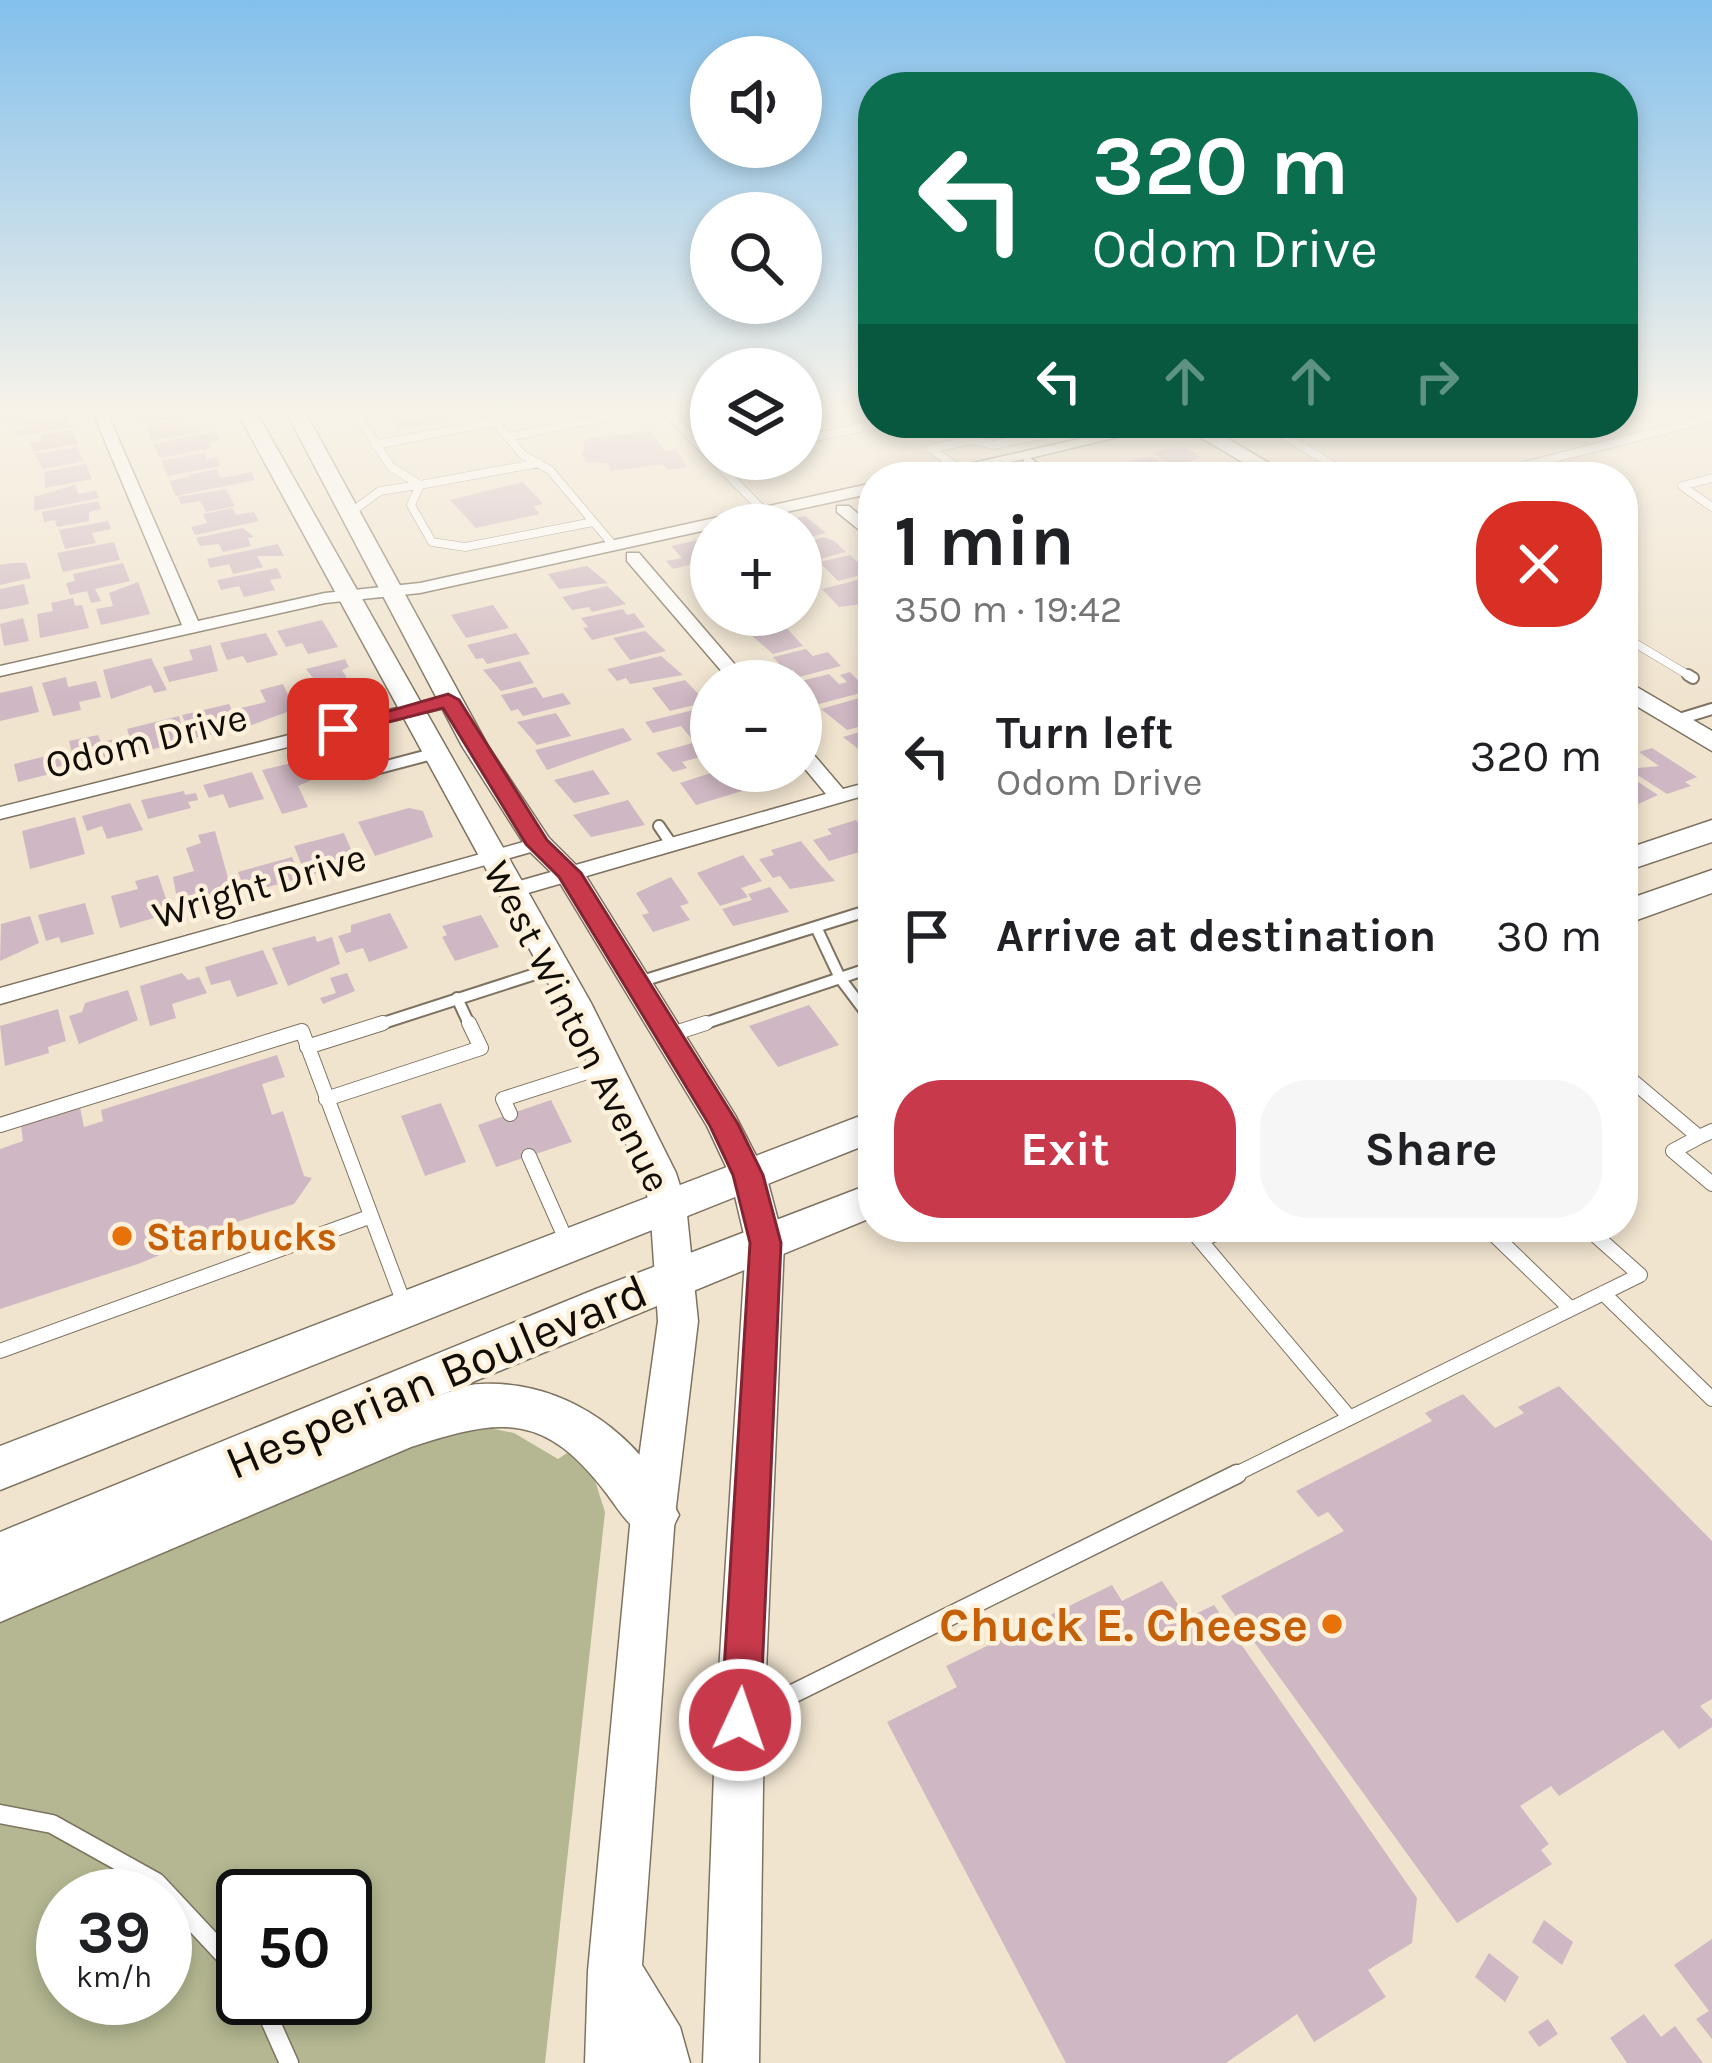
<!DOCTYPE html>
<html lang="en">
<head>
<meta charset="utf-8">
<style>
	:root { --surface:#fff; --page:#f6f6f6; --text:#202124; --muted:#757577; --accent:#c9394c }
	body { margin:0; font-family:Karla,sans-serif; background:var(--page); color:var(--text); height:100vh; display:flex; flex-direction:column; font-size:45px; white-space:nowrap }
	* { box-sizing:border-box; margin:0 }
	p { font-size:39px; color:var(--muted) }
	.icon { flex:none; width:66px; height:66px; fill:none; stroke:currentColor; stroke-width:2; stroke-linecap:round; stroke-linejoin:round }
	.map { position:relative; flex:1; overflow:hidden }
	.side { position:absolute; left:858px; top:462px; width:780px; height:780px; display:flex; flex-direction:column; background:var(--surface); border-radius:48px; box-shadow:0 6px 18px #0003 }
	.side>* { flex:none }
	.banner { position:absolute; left:858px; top:72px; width:780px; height:366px; border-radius:48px; box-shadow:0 6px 18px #0003; background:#0b6e4f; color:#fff; overflow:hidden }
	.fabs { position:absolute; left:690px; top:36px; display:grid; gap:24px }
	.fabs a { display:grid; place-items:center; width:132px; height:132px; border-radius:50%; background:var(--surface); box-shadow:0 6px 18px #0003; font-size:60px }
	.speed { position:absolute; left:36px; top:1869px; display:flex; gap:24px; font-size:60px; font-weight:700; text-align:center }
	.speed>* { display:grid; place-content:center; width:156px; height:156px; border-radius:50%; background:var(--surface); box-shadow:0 6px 18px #0003; line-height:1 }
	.speed small { font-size:30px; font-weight:400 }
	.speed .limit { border:6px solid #111; border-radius:18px; background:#fff; color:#111 }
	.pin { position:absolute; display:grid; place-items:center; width:102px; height:102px; color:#fff; margin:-51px; border-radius:24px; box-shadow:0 6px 18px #0006 }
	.me { position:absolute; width:132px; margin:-66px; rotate:3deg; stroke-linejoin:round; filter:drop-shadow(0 0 9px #0008) }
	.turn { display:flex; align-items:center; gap:42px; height:252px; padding:0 36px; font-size:54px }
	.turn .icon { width:156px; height:156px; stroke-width:2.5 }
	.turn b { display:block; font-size:84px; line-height:102px }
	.lanes { display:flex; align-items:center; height:114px; padding:0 36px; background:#0003; justify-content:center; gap:60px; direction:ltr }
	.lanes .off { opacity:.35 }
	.round { display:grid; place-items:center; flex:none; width:126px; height:126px; border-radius:48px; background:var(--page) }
	.head { display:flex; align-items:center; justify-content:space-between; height:204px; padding:0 36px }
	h1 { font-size:72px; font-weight:700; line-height:90px }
	.primary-button { display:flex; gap:24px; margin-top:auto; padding:24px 36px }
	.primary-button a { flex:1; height:138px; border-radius:48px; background:var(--accent); color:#fff; font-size:48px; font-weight:700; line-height:138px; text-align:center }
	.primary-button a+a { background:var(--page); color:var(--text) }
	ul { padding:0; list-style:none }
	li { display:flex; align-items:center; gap:36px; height:180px; padding:0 36px }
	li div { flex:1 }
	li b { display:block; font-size:45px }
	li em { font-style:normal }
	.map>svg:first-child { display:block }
	.green { fill:#b4b791; fill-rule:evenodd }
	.building { fill:#cfb8c3 }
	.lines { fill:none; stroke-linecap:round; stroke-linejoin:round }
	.service-far3-casing { stroke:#7e7360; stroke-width:9 }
	.service-far2-casing { stroke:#7e7360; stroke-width:14 }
	.service-far1-casing { stroke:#7e7360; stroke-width:16 }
	.service-casing { stroke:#7e7360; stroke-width:21 }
	.minor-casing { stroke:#7e7360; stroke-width:3 }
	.secondary-casing { stroke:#7e7360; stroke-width:3 }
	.primary-casing { stroke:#7e7360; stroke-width:3 }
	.service-far3 { stroke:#fff; stroke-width:8 }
	.service-far2 { stroke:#fff; stroke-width:10 }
	.service-far1 { stroke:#fff; stroke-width:14 }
	.service { stroke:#fff; stroke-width:18 }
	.minor { fill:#fff; fill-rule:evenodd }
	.secondary { fill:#fff; fill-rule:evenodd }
	.primary { fill:#fff; fill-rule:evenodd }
	.route { fill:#c9394c; stroke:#832531; stroke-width:3 }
	.food-dot { fill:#e8710a; stroke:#fdf1dc; stroke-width:4.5 }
	.labels { text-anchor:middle; stroke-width:9; stroke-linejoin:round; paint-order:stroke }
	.street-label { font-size:39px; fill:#120e07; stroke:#fdf1dc }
	.food-label { font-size:39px; font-weight:bold; fill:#c56008; stroke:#fdf1dc; text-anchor:start }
	.near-street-label { font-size:48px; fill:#120e07; stroke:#fdf1dc }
	.near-food-label { font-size:48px; font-weight:bold; fill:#c56008; stroke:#fdf1dc; text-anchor:end }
</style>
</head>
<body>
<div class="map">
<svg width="1712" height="2063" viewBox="0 0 1712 2063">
	<rect width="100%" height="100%" fill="#f0e4cf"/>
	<path class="green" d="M489,1428L514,1433L558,1459L573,1449L592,1471L605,1512L545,2063H0V1612L407,1444ZM63,1896H165V1998H63ZM243,1896H345V1998H243Z"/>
	<path class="building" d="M15,408H44L46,415L38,418L66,413L71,427L16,437L14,431L25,429L22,419L0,423V417L16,414Z
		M152,408H181L185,416L143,424L140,418L156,415Z
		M381,408H442L450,419L399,429Z
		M179,420L182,426L198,423L202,431L151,441L145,427Z
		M966,423H1077V425L993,443Z
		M72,430L78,444L33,452L30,443L42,440L40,435Z
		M215,431L220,440L208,443L212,448L160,458L153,444Z
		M650,431L665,451L676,449L687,467L667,470L663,464L611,471L607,463L586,462L581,452H585L583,442L590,438Z
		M78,447L83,461L43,469L34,454Z
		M1176,447L1187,448L1201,457L1174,467L1152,453Z
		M204,453L207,459L216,457L221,466L168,476L161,461Z
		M1151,456L1166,466L1139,475L1119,464Z
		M1093,463L1100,468L1112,465L1125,477H1099L1077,466Z
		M86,464L92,479L45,488L44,472Z
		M216,469L221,478L251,472L255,480L176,496L169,481L187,477L192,481L188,475Z
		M523,482L543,504L533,506L540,514L476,528L450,500Z
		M75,485L78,494L96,491L99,498L34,511V497Z
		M226,489L235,506L206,512L200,501L181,504L178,497Z
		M98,501L101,509L89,512V521L57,527L55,520L44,522L42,512Z
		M233,508L236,515L254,512L259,521L195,535L191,527L207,523L203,514Z
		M805,516L826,533L801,539V525H763Z
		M108,521L111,529L92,533L96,543L65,549L59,530Z
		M243,528L254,537L248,538L251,546L223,552L219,544L200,546L196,538Z
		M823,537L834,541L846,552L816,560L801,545Z
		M702,539L711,545V559L673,569L666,561L682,558L671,546Z
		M114,542L120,560L63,572L57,553Z
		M278,544L284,556H257L263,567L233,574L229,564L210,568L207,559Z
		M850,555L869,573L838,581L819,562Z
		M12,563H26L31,578L0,585V565Z
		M123,563L130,581L95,589L101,601L91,603L87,591L70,595L66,583L75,581L73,574Z
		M587,566L608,583L559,589L548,574Z
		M277,568L282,578L270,580L275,590L244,597L239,586L221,590L217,580Z
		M869,577L873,600L855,605L839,607L822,589Z
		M138,582L150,614L101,625L96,609L113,606L109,593Z
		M24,584L29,604L0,610V589Z
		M607,586L626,604L592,612L589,607L572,610L562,597Z
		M73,598L75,606L82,605L89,628L40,638L37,614L53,611L51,603Z
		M493,605L509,628L466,638L451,615Z
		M623,609L627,615L634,613L645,627L592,640L583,628L588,627L581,618Z
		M734,615H803V617L755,628Z
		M23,618L29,641L4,646L0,624Z
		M322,620L338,647L308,654L302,643L286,647L277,631Z
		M784,625L803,646L773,654L750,634Z
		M645,631L666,651L630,660L613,638Z
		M266,633L278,655L247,663L243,656L227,660L220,643Z
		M516,633L530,654L487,664L483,658L476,659L467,645Z
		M211,645L218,671L169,682L163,667L193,660L189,650Z
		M806,649L813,656L828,652L841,666L799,677L793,670L786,672L773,657Z
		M661,656L683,675L630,684L626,678L617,681L607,669Z
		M151,658L167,690L154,693L151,685L111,699L103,670Z
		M345,659L349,667L342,670L353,688L360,687L365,694L325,704L318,690L322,689L306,669Z
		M520,661L534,683L501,691L483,670Z
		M850,672L868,691L819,704L801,690V681L829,674L839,684L847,682L840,675Z
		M66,677L68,687L96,681L101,697L79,702L81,710L53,716L42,683Z
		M685,680L706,702L670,711L652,688Z
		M283,684L295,709L249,726L241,708L266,702L260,690Z
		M32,686L39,712L0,721V693Z
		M536,687L543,698L563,693L571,704L523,716L518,709L511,711L501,695Z
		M873,694V723L847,730L821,709Z
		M229,704L240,727L192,739L182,715Z
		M701,708L711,714V732L691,738L681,726L653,733L645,722Z
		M556,713L571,736L537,745L517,722Z
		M179,716L185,741L135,754L127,729Z
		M623,728L632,740L547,770L535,750Z
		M873,728V751L865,754L843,737Z
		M98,735L101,742L119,738L125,756L87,765L86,760L74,762L69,741Z
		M711,738V765L704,756L682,762L687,768L673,772L656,753Z
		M1652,748L1697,777L1685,782L1691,786L1667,794L1628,769L1659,766L1639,752Z
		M66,751L69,764L53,768L54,773L18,782L14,764Z
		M300,761L302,766L313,763L320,776L298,786L308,807L282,814L262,770Z
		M593,770L610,794L574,803L554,780Z
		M717,771H763L772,782L696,805L680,783Z
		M252,772L264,799L229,808L223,794L209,798L203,785Z
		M1629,776L1658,795L1623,811V778Z
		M184,791L185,795L196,793L198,800L188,802L191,808L148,819L141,800Z
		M628,800L645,825L591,837L573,815Z
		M130,803L143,830L107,839L102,826L87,831L82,816Z
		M409,808L423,811L433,837L375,856L358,822Z
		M75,817L85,854L30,869L22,831Z
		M856,820L873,841V848L829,861L813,840L832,834L827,829Z
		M215,831L233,896L195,906L190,901L178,904L173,877L194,871L186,848L201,843L198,835Z
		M344,833L357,863L306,876L294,846Z
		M801,841L817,861L835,881L790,889L780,876L773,878L759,859L774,855L771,850Z
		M743,855L762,881L741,888L748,897L720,906L697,873Z
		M292,857L301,878L246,893L238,872Z
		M158,875L171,913L120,928L111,896L138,889L135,881Z
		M671,877L689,903L680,906L690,920L653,932L642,915L649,913L636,893Z
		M770,887L789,912L733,926L722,909L752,900L748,894Z
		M85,903L94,934L61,943L59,937L46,941L38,915Z
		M390,913L408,948L369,962L363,948L346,953L338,936L351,932V925Z
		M481,915L499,947L455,961L442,937L447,935L442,926Z
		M30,916L39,943L0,961L1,924Z
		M315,936L317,942L332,937L340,964L288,986L272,948Z
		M263,950L278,984L237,997L230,980L211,985L205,967Z
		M182,973L188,980L199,977L207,993L172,1004L176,1018L150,1026L140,986Z
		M347,973L355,991L323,1004L320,998L336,993L330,978Z
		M128,990L138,1020L79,1044L69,1016L82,1012L85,1003Z
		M809,1005L839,1045L778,1067L749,1026Z
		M58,1009L66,1041L48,1047L49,1053L5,1066L0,1026Z
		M277,1055L285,1077L262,1084L272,1115L283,1111L304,1176L312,1178L294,1204L198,1234L199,1239L138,1264L0,1309V1149L23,1141L21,1126L80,1107L84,1127L103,1121L101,1110Z
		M551,1100L572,1142L496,1167L478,1125Z
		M441,1103L466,1162L425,1176L401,1116Z
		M1559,1386L1712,1541V1699L1700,1706L1712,1719V1727L1679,1749L1663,1730L1559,1796L1551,1786L1520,1806L1549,1844L1541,1850L1552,1864L1457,1923L1221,1596L1344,1531L1328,1512L1318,1517L1296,1491L1432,1421L1425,1413L1463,1394L1495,1428L1524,1413L1518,1407Z
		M1162,1581L1187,1618L1214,1605L1417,1898L1412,1943L1368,1970L1386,1997L1314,2042L1297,2014L1226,2063H1066L887,1722L957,1687L946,1666L1112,1585L1122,1601Z
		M1544,1920L1573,1942L1562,1965L1532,1942Z
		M1712,1939V2039L1696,2019L1709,2011L1674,1965Z
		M1489,1953L1519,1977L1505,2002L1475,1977Z
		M1644,2014L1661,2037L1675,2026L1703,2063H1627L1610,2038Z
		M1548,2019L1558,2034L1539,2047L1528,2032Z"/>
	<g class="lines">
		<defs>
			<path id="service-far3" d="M353,408L391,467L420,485
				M483,408L523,455L550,470L613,545
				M662,408L765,512
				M949,423L971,440
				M1264,423L1352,477
				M508,437L652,408
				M801,440L884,423
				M375,445L494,422
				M931,449L971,440L994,445L1097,423
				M931,449L958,468
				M539,463L420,485L411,505L432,542L465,547L593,522
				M1480,477L1711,418
				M1712,478L1682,486L1712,507
				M350,513L380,491L418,485
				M1623,636L1693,678"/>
			<path id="service-far2" d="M1688,675L1693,678
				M1676,720L1712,709
				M364,772L436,753
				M659,826L672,845
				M816,927L840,978L873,1022
				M639,982L873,909
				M457,998L470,1026
				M374,1026L554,968
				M697,1026L873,967"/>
			<path id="service-far1" d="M669,1035L706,1023
				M307,1047L383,1023
				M1623,1073L1699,1137L1712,1131
				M326,1099L481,1048L469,1023
				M510,1114L503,1099L606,1066
				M0,1125L302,1031L405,1306
				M1699,1137L1673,1151L1712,1184
				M529,1156L567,1242
				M1189,1227L1349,1417
				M1486,1227L1571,1309
				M1200,1240L1233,1227
				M1603,1293L1712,1399
				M0,1351L369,1217
				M1230,1477L1640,1275L1586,1227"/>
			<path id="service" d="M752,1714L1237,1474
				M0,1814L52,1824L156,1882L243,1975
				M260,1998L289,2063"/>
			<path id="minor" d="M91,408H105L198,621L325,593L420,583L873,483V493L727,525H711V529L420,593L325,603L0,676V666L182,625Z
				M1149,423H1176L1030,458L1057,477H1039L1024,465V459L941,477H912Z
				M1227,471L1234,477H1213L1216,474Z
				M837,506H849L873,527V541L837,512Z
				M627,553H639L749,681H730L627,561Z
				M449,695L458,701L456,705L0,819V807Z
				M801,746L808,748L843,789L873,781V793L521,895L513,897L502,890L505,885L826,794L801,764Z
				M538,838L545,840L549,844L545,848L0,1004V988Z"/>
			<path id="secondary" d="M235,408H254L591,1003L676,1173L686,1205L698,1321L675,1515L642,1965L680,2027L690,2063H585L588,1971L631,1515L658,1321L650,1205L640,1173L559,1003Z
				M284,408H303L488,746L549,838L584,873L735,1115L766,1175L784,1243L764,1720L759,2063H703L716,1720L746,1243L730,1175L707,1126L557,878L528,850L462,746Z
				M1176,423H1201L1293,477H1268Z
				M1623,679L1712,731V751L1623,698Z"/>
			<path id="primary" d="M1712,820V842L1623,872V850Z
				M1712,870V893L1623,925V901Z
				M873,1111V1142L0,1490V1446Z
				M873,1183V1217L436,1397C450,1392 466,1384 481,1384C568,1380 643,1437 679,1515L671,1531L653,1538C630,1530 621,1513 607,1494C545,1412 502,1417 411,1447L0,1622V1532L596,1289Z"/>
		</defs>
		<use href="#service-far3" class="service-far3-casing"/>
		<use href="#service-far2" class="service-far2-casing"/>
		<use href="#service-far1" class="service-far1-casing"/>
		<use href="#service" class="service-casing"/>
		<use href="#minor" class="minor-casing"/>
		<use href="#secondary" class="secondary-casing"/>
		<use href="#primary" class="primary-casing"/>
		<use href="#service-far3" class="service-far3"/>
		<use href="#service-far2" class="service-far2"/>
		<use href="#service-far1" class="service-far1"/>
		<use href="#service" class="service"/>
		<use href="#minor" class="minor"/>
		<use href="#secondary" class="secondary"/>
		<use href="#primary" class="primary"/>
	</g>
	<linearGradient id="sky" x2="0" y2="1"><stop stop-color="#83c0ec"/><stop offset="0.59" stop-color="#f8f3e9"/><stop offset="1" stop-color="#f8f3e9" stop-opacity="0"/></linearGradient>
	<rect width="1712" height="697" fill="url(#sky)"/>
	<path class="route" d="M448,694L459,700L547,840L581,873L738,1124L763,1175L781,1243L760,1720L754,1734L740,1740L726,1734L721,1720L750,1243L733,1175L710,1126L559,877L526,844L443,708L338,735L327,729Z"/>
	<g class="food-dot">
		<circle cx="122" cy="1236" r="12"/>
		<circle cx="1332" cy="1624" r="12"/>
	</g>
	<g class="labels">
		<g class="street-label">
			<text transform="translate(146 740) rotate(-14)" y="14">Odom Drive</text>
			<text transform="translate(259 885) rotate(-16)" y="14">Wright Drive</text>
			<text transform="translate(578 1026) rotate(63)" y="14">West Winton Avenue</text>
		</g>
		<g class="food-label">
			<text x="146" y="1250">Starbucks</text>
		</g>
		<g class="near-street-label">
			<text transform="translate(436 1376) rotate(-23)" y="17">Hesperian Boulevard</text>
		</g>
		<g class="near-food-label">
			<text x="1308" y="1641">Chuck E. Cheese</text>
		</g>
	</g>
</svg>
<div class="fabs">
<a><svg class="icon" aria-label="sound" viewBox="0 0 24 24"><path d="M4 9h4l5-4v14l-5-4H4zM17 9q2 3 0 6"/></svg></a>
<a><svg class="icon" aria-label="search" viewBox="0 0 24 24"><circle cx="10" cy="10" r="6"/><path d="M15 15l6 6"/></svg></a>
<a><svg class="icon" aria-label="layers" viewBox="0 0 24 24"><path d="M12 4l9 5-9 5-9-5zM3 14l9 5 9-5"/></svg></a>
<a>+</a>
<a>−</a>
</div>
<div class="speed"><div>39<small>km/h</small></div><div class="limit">50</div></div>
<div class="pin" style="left:338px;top:729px;background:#d93025"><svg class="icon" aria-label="arrive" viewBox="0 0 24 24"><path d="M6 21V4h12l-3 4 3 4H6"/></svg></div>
<svg class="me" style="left:740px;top:1720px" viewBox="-20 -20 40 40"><circle r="17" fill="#c9394c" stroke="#fff" stroke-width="3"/><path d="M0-11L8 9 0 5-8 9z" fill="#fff"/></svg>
<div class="banner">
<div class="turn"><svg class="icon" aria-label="left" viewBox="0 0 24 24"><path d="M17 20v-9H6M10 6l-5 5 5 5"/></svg><div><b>320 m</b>Odom Drive</div></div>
<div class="lanes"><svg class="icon" aria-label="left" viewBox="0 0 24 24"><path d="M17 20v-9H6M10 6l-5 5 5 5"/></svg><svg class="icon off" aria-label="ahead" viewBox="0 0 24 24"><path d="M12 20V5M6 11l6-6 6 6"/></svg><svg class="icon off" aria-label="ahead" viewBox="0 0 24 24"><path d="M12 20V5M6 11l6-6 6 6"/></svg><svg class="icon off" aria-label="right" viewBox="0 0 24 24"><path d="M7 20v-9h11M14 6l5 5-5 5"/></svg></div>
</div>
<section class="side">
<div class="head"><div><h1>1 min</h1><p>350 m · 19:42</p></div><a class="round" style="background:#d93025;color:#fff"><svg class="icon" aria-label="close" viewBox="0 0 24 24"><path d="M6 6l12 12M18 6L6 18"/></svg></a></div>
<ul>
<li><svg class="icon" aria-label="left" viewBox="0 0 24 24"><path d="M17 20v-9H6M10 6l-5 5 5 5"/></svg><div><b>Turn left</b><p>Odom Drive</p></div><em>320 m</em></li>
<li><svg class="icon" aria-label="arrive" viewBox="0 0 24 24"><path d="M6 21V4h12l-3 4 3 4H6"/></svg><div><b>Arrive at destination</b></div><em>30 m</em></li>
</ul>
<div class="primary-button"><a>Exit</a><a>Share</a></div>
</section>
</div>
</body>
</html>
